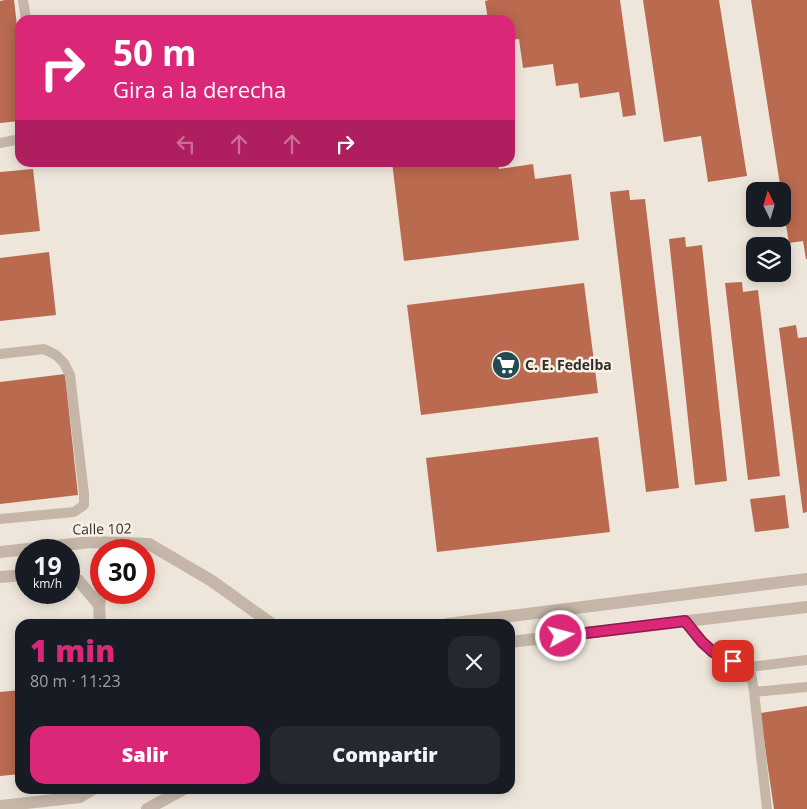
<!DOCTYPE html>
<html lang="es">
<head>
<meta charset="utf-8">
<style>
	:root { --surface:#171b24; --page:#242831; --text:#f1f3f6; --muted:#9ea1a6; --accent:#db2777 }
	body { margin:0; font-family:"Open Sans",sans-serif; background:var(--page); color:var(--text); height:100vh; display:flex; flex-direction:column; font-size:19px; white-space:nowrap }
	* { box-sizing:border-box; margin:0 }
	p { font-size:16px; color:var(--muted) }
	.icon { flex:none; width:28px; height:28px; fill:none; stroke:currentColor; stroke-width:2; stroke-linecap:round; stroke-linejoin:round }
	.map { position:relative; flex:1; overflow:hidden }
	.sheet { position:absolute; left:15px; top:619px; width:500px; height:175px; display:flex; flex-direction:column; background:var(--surface); border-radius:15px; box-shadow:0 2px 12px #0003 }
	.sheet>* { flex:none }
	.top-card { position:absolute; left:15px; top:15px; width:500px; height:152px; border-radius:15px; box-shadow:0 2px 12px #0003; background:#db2777; color:#fff; overflow:hidden }
	.needle { width:32px; rotate:355deg }
	.fabs { position:absolute; left:746px; top:182px; display:grid; gap:10px }
	.fabs a { display:grid; place-items:center; width:45px; height:45px; border-radius:10px; background:var(--surface); box-shadow:0 2px 12px #0003; font-size:25px }
	.speed { position:absolute; left:15px; top:539px; display:flex; gap:10px; font-size:25px; font-weight:700; text-align:center }
	.speed>* { display:grid; place-content:center; width:65px; height:65px; border-radius:50%; background:var(--surface); box-shadow:0 2px 12px #0003; line-height:1 }
	.speed small { font-size:12px; font-weight:400 }
	.speed .limit { border:8px solid #d22; background:#fff; color:#111 }
	.pin { position:absolute; display:grid; place-items:center; width:42px; height:42px; color:#fff; margin:-21px; border-radius:10px; box-shadow:0 2px 8px #0006 }
	.me { position:absolute; width:55px; margin:-28px; rotate:83deg; stroke-linejoin:round; filter:drop-shadow(0 0 4px #0008) }
	.turn { display:flex; align-items:center; gap:18px; height:105px; padding:0 15px; font-size:22px }
	.turn .icon { width:65px; height:65px; stroke-width:2.5 }
	.turn b { display:block; font-size:35px; line-height:42px }
	.lanes { display:flex; align-items:center; height:48px; padding:0 15px; background:#0003; justify-content:center; gap:25px; direction:ltr }
	.lanes .off { opacity:.35 }
	.round { display:grid; place-items:center; flex:none; width:52px; height:52px; border-radius:15px; background:var(--page) }
	.overview { display:flex; align-items:center; justify-content:space-between; height:85px; padding:0 15px }
	h1 { font-size:30px; font-weight:800; line-height:38px; color:var(--accent) }
	.primary-button { display:flex; gap:10px; margin-top:auto; padding:10px 15px }
	.primary-button a { flex:1; height:58px; border-radius:15px; background:var(--accent); color:#fff; font-size:20px; font-weight:800; line-height:58px; text-align:center }
	.primary-button a+a { background:var(--page); color:var(--text) }
	.map>svg:first-child { display:block }
	.building { fill:#b96a4f }
	.lines { fill:none; stroke-linecap:round; stroke-linejoin:round }
	.lane { stroke:#c5b6a8; stroke-width:10 }
	.street { stroke:#c5b6a8; stroke-width:12 }
	.route-casing { stroke:#8e194d; stroke-width:12 }
	.route { stroke:#db2777; stroke-width:9 }
	.labels { text-anchor:middle; stroke-width:5; stroke-linejoin:round; paint-order:stroke }
	.poi-label { font-size:14px; font-weight:bold; fill:#332b28; stroke:#f7f0e7; text-anchor:start }
	.street-label { font-size:14px; fill:#332b28; stroke:#f7f0e7 }
</style>
</head>
<body>
<div class="map">
<svg width="807" height="809" viewBox="0 0 807 809">
	<rect width="100%" height="100%" fill="#efe6db"/>
	<path class="building" d="M5,0H14L20,52V121L0,123V1Z
		M489,0H620L636,115L623,117L619,92L580,98L578,83L556,86L553,64L523,68L519,39L510,40V20H488L485,1Z
		M643,0H719L747,176L708,182L701,136L664,142Z
		M751,0H807V259H806L803,241L789,243L782,201V191H781Z
		M392,162H499V169L533,164L535,179L571,174L579,240L404,261Z
		M33,169L40,231L0,235V172Z
		M629,190L630,200L645,199L679,488L646,492L610,192Z
		M685,237L686,247L702,245L727,481L695,485L669,239Z
		M49,252L56,315L0,321V258Z
		M742,282L743,292L758,290L780,476L748,480L725,283Z
		M584,283L598,393L421,415L407,305Z
		M796,325L798,338L807,337V512L803,513L779,328Z
		M65,374L78,495L0,504V382Z
		M598,437L610,532L437,552L426,458Z
		M785,495L789,528L755,532L750,499Z
		M20,690V774L0,776V692Z
		M807,706V809H774L760,713Z"/>
	<g class="lines">
		<path class="lane" d="M23,0L26,20
			M0,143L20,139
			M0,354L44,349L56,355L64,363L70,375L84,494V505L74,512L0,519
			M685,621L702,642L713,652L750,667L807,660
			M750,667L754,692L767,809
			M754,692L807,687"/>
		<path class="street" d="M0,552L91,542L149,544L212,581L272,624
			M69,574L79,581L99,605
			M0,577L26,575
			M100,624L99,605L101,592
			M447,624L807,579
			M510,642L807,607
			M0,806L80,797L93,789
			M147,809L184,789"/>
	</g>
	<g class="lines">
		<defs>
			<path id="route" d="M561,636L685,621L702,642L713,652L733,661"/>
		</defs>
		<use href="#route" class="route-casing"/>
		<use href="#route" class="route"/>
	</g>
	<defs>
		<symbol id="supermarket-disc" viewBox="-11 -11 22 22"><circle r="9.5" fill="#224c50" stroke="#f7f0e7"/><path d="M-6-5.5h2.5l.6 2H6L4.5 2H-2.5L-4.4-4H-6ZM-1.5 3.2a1.3 1.3 0 1 0 .1 0ZM3 3.2a1.3 1.3 0 1 0 .1 0Z" fill="#fff"/></symbol>
	</defs>
	<g fill-rule="evenodd">
		<use href="#supermarket-disc" x="490" y="349" width="32" height="32"/>
	</g>
	<g class="labels">
		<g class="poi-label">
			<text x="525" y="370">C. E. Fedelba</text>
		</g>
		<g class="street-label">
			<text transform="translate(102 529) rotate(-1)" y="5">Calle 102</text>
		</g>
	</g>
</svg>
<div class="fabs">
<a><svg class="needle" viewBox="-14 -14 28 28"><path d="M0-13l5 13h-10z" fill="#e53935"/><path d="M0 13l5-13h-10z" fill="#9ea1a6"/></svg></a>
<a><svg class="icon" aria-label="layers" viewBox="0 0 24 24"><path d="M12 4l9 5-9 5-9-5zM3 14l9 5 9-5"/></svg></a>
</div>
<div class="speed"><div>19<small>km/h</small></div><div class="limit">30</div></div>
<div class="pin" style="left:733px;top:661px;background:#d93025"><svg class="icon" aria-label="arrive" viewBox="0 0 24 24"><path d="M6 21V4h12l-3 4 3 4H6"/></svg></div>
<svg class="me" style="left:561px;top:636px" viewBox="-20 -20 40 40"><circle r="17" fill="#db2777" stroke="#fff" stroke-width="3"/><path d="M0-11L8 9 0 5-8 9z" fill="#fff"/></svg>
<div class="top-card">
<div class="turn"><svg class="icon" aria-label="right" viewBox="0 0 24 24"><path d="M7 20v-9h11M14 6l5 5-5 5"/></svg><div><b>50 m</b>Gira a la derecha</div></div>
<div class="lanes"><svg class="icon off" aria-label="left" viewBox="0 0 24 24"><path d="M17 20v-9H6M10 6l-5 5 5 5"/></svg><svg class="icon off" aria-label="ahead" viewBox="0 0 24 24"><path d="M12 20V5M6 11l6-6 6 6"/></svg><svg class="icon off" aria-label="ahead" viewBox="0 0 24 24"><path d="M12 20V5M6 11l6-6 6 6"/></svg><svg class="icon" aria-label="right" viewBox="0 0 24 24"><path d="M7 20v-9h11M14 6l5 5-5 5"/></svg></div>
</div>
<section class="sheet">
<div class="overview"><div><h1>1 min</h1><p>80 m · 11:23</p></div><a class="round"><svg class="icon" aria-label="close" viewBox="0 0 24 24"><path d="M6 6l12 12M18 6L6 18"/></svg></a></div>
<div class="primary-button"><a>Salir</a><a>Compartir</a></div>
</section>
</div>
</body>
</html>
